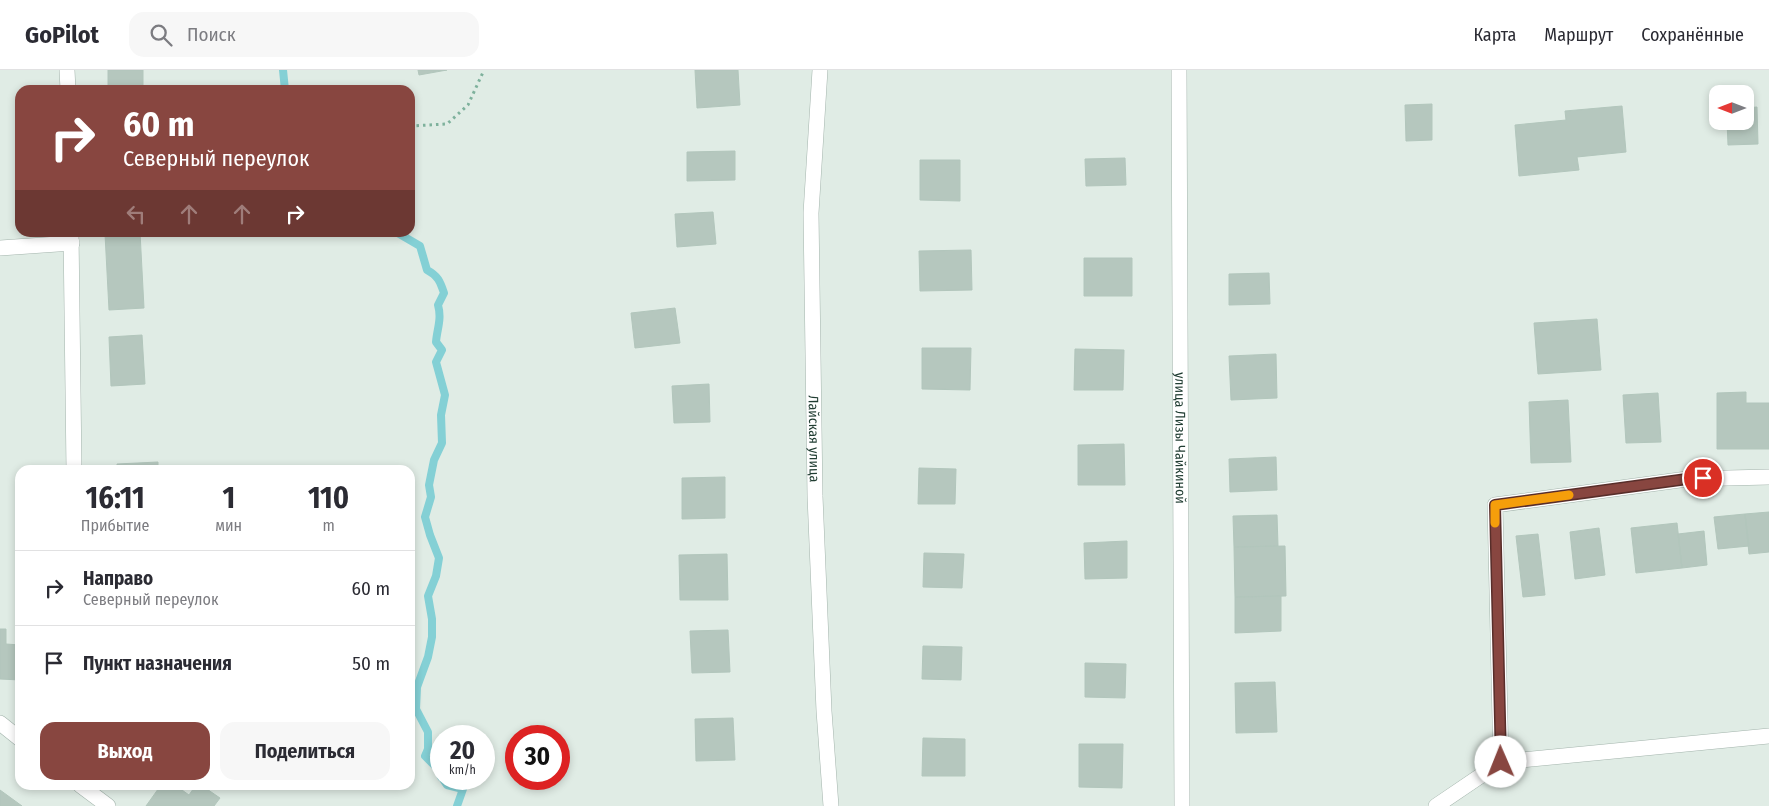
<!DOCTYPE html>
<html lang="ru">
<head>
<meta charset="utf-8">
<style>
	:root { --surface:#fff; --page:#f7f7f7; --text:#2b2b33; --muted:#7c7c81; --line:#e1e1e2; --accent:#884640 }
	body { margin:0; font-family:"Fira Sans Condensed",sans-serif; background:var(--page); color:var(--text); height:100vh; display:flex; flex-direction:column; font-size:19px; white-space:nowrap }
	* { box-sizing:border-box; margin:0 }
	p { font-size:16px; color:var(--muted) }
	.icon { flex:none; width:28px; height:28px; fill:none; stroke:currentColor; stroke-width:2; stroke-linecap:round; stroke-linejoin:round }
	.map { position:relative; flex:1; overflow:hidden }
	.sheet { position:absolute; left:15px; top:395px; width:400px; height:325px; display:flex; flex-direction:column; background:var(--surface); border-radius:15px; box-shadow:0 2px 8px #0003 }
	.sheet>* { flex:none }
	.banner { position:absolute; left:15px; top:15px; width:400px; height:152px; border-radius:15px; box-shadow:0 2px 8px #0003; background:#884640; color:#fff; overflow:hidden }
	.needle { width:32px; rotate:270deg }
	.tools { position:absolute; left:1709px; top:15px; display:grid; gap:10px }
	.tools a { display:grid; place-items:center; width:45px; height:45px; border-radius:10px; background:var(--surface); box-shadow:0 2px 8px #0003; font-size:25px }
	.speed { position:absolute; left:430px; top:655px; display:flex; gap:10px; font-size:25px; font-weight:700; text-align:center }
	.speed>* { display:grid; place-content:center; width:65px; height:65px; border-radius:50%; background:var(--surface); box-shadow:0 2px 8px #0003; line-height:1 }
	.speed small { font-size:12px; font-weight:400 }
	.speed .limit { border:8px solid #d22; background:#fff; color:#111 }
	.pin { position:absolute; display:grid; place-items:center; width:42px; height:42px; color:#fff; margin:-21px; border:2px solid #fff; border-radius:50%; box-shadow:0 1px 5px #0007 }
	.me { position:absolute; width:55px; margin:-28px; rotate:359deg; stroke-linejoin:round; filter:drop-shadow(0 0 4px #0008) }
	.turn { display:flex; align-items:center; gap:18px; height:105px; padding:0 25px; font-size:22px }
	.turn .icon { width:65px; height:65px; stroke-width:2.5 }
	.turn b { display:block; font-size:35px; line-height:42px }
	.lanes { display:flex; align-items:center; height:48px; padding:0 25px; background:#0003; justify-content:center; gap:25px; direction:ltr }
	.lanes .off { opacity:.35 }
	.eta { display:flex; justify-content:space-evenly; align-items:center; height:85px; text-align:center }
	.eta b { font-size:30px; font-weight:700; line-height:35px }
	.cta { display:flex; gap:10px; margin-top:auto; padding:10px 25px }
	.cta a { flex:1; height:58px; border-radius:15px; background:var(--accent); color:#fff; font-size:20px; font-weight:700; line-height:58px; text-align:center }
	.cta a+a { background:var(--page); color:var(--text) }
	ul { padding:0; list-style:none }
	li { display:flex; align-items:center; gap:15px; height:75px; padding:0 25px; border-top:1px solid var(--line) }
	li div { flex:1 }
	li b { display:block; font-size:19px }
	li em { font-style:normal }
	header { display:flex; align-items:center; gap:30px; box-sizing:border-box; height:70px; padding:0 25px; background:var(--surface); border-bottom:1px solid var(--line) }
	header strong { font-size:24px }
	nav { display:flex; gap:28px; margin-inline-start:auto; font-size:18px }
	.search { width:350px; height:45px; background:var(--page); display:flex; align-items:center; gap:12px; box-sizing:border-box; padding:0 18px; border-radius:15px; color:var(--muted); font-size:19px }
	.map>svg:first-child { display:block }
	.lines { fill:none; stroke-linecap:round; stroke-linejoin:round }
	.stream { stroke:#84d0d5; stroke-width:8 }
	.building { fill:#b5c7be; stroke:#b2c6bc }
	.minor-casing { stroke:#a3b4ac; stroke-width:16 }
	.path { stroke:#7eb19c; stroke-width:3; stroke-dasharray:2.5 4; stroke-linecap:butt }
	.minor { stroke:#fff; stroke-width:15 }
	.route-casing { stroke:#582e2a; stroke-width:12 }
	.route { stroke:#884640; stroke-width:9 }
	.slow { stroke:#f59e0b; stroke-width:9 }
	.labels { text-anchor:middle; stroke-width:4; stroke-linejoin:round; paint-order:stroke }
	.street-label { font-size:14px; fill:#203d32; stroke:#f1f8f4 }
</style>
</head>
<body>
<header>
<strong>GoPilot</strong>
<div class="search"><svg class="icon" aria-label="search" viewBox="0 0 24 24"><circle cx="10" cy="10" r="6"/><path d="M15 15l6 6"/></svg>Поиск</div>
<nav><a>Карта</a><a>Маршрут</a><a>Сохранённые</a></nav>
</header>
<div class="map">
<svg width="1769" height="736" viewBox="0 0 1769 736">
	<rect width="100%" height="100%" fill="#e0ece5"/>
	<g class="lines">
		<path class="stream" d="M283,0L285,20
			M396,162L420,176L427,200C438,206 440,211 444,223L438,235C442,249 437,259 436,272L442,280L436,292L445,325L441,345L442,373L434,390L429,415L431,427L425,447L430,465L439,488L436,506L428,526L432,549V567L428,587L417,617L416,639L428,662V679L425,686L437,698L441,707
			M443,709L447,715L463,719L457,736"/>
	</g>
	<path class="building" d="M108,0H143V20H108Z
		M418,0H447L419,5Z
		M695,0H738L740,35L697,38Z
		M1432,34V70L1406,71L1405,35Z
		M1622,36L1626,82L1577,87L1579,100L1519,106L1515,55L1566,50L1565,41Z
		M1757,37L1758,74L1728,75L1727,51H1745V38Z
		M735,81V110L687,111V82Z
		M1125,88L1126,115L1086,116L1085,89Z
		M920,90H960V131L920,130Z
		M713,142L716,174L677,177L675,144Z
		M140,162L144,238L109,240L105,164Z
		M971,180L972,220L920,221L919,181Z
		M1084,188H1132V226H1084Z
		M1269,203L1270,234L1229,235V204Z
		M675,238L680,273L635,278L631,243Z
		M1597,249L1601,300L1538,304L1534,253Z
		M142,265L145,314L111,316L109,267Z
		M922,278H971L970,320L922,319Z
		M1075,279L1124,280L1123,320H1074Z
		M1276,284L1277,328L1231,330L1229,286Z
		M709,314L710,352L674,353L672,316Z
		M1746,322V333H1769V379H1717V323Z
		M1658,323L1661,372L1626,373L1623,325Z
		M1568,330L1571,392L1531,393L1529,332Z
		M1124,374L1125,415H1078V375Z
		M1276,387L1277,420L1230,422L1229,389Z
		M158,392V400H117V394Z
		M919,398L956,399L955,434H918Z
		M725,407V448L682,449V408Z
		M1769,442V482L1749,484L1745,444Z
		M1745,444L1749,476L1718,479L1714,447Z
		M1277,445L1278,476L1234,477L1233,446Z
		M1677,453L1682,498L1636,503L1631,458Z
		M1599,458L1605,505L1575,509L1570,462Z
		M1704,461L1707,495L1682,498L1678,464Z
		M1538,464L1545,525L1523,527L1516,466Z
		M1127,471V508L1085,509L1084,473Z
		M1285,476L1286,526L1235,527L1234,477Z
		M924,483L964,484L962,518L923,517Z
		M727,484L728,530H680L679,485Z
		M1281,526V561L1235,563V527Z
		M0,559H6V574L20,575V610L0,609Z
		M728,560L730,602L692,603L690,561Z
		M923,576L962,577L961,610L922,609Z
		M1085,593L1126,594L1125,628L1085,627Z
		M1275,612L1277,662L1236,663L1235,613Z
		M733,648L735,690L696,691L695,649Z
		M923,668L965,669V706H922Z
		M1079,674H1123L1122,718L1079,717Z
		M161,715H175L189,725L196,715H201L220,728L214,736H146Z
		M0,720L22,736H0Z"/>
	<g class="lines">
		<defs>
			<g id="minor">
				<path d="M67,0L68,20"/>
				<path id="s1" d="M820,0L811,143L815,426L824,641L831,736"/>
				<path id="s2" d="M1179,0L1182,736"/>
				<path d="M71,162L74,400"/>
				<path d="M0,178L72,173"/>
				<path d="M0,653L20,669"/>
				<path d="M1501,692L1495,435L1687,409L1769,407"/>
				<path d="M80,715L108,736"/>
				<path d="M1436,736L1501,692L1769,666"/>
			</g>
		</defs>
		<use href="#minor" class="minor-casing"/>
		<path class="path" d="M410,56L447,54L468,35L484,0"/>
		<use href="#minor" class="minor"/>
	</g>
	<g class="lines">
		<defs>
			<path id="route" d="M1501,692L1495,435L1687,409L1703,408"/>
		</defs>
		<use href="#route" class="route-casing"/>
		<use href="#route" class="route"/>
		<path class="slow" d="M1495,453V435L1569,425"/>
	</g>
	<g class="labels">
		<g class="street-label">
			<text dy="5" stroke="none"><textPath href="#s1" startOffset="369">Лайская улица</textPath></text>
			<text dy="5" stroke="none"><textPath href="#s2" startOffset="368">улица Лизы Чайкиной</textPath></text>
		</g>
	</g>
</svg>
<div class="tools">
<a><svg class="needle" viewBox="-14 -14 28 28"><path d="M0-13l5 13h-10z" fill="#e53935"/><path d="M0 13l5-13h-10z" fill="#7c7c81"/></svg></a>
</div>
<div class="speed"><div>20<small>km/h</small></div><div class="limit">30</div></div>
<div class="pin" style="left:1703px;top:408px;background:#d93025"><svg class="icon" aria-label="arrive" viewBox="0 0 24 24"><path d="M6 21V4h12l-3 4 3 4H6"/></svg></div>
<svg class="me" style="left:1501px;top:692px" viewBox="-20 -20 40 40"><circle r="19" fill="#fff"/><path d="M0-13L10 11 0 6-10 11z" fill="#884640"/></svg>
<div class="banner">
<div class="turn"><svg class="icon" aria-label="right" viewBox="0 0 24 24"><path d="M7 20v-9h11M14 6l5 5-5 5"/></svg><div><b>60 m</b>Северный переулок</div></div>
<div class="lanes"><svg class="icon off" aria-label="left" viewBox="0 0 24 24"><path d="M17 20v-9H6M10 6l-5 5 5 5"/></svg><svg class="icon off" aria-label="ahead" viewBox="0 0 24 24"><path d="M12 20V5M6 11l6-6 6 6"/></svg><svg class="icon off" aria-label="ahead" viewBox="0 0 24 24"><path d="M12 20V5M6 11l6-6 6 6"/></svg><svg class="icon" aria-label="right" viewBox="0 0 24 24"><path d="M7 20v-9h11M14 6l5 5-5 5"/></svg></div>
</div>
<section class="sheet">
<div class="eta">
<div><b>16:11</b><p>Прибытие</p></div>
<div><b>1</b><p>мин</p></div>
<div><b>110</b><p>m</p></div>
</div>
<ul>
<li><svg class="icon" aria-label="right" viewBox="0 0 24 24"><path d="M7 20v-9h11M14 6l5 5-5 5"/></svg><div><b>Направо</b><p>Северный переулок</p></div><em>60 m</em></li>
<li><svg class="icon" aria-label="arrive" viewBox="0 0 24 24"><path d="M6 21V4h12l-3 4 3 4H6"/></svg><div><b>Пункт назначения</b></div><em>50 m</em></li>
</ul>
<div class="cta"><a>Выход</a><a>Поделиться</a></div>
</section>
</div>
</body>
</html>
